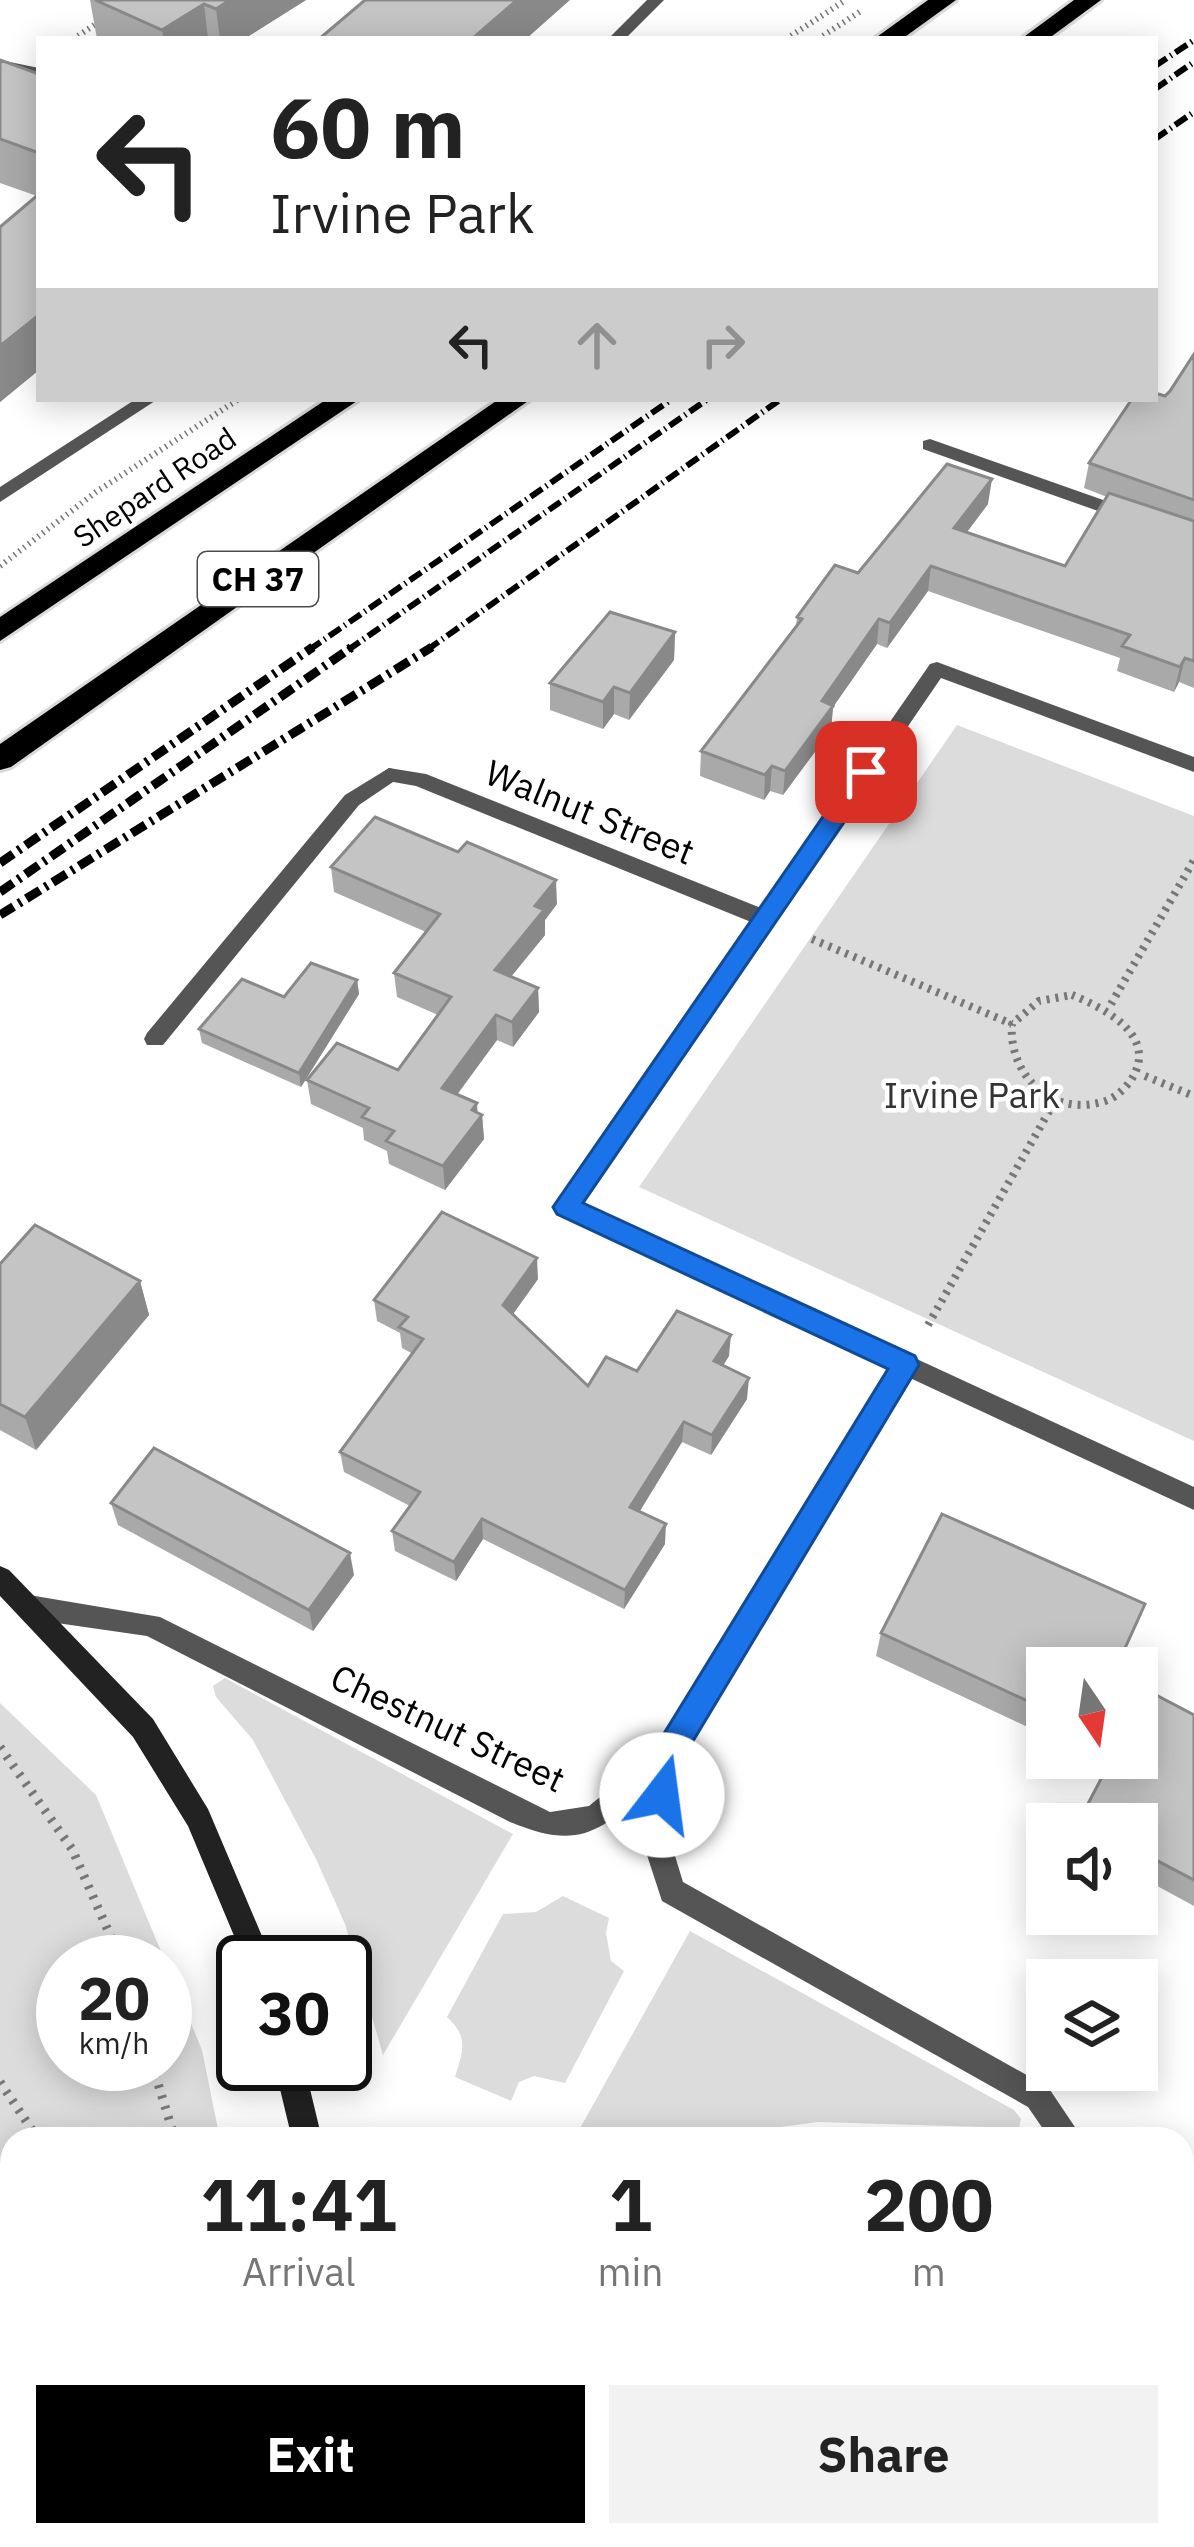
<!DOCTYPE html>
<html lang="en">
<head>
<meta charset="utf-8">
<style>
	:root { --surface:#fff; --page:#f2f2f2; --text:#222; --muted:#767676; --accent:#000 }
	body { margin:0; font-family:"IBM Plex Sans",sans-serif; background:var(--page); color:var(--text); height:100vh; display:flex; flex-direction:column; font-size:45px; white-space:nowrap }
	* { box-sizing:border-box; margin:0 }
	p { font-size:39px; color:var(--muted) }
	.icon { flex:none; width:66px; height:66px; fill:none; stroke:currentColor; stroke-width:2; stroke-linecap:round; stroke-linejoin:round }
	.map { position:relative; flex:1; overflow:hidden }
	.panel { position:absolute; left:0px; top:2127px; width:1194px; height:420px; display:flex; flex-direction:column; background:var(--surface); border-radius:36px 36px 0 0; box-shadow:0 6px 30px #0003 }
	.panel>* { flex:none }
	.top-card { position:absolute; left:36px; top:36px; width:1122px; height:366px; border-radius:0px; box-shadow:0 6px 30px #0003; background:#fff; color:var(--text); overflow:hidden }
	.needle { width:78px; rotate:167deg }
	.controls { position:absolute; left:1026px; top:1647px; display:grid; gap:24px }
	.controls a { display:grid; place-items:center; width:132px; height:132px; border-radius:0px; background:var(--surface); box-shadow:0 6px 30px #0003; font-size:60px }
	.speed { position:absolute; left:36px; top:1935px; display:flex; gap:24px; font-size:60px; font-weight:700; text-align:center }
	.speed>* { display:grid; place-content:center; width:156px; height:156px; border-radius:50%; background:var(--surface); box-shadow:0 6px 30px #0003; line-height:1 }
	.speed small { font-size:30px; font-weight:400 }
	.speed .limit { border:6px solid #111; border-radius:18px; background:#fff; color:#111 }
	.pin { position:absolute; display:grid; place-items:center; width:102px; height:102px; color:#fff; margin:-51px; border-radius:24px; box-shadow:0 6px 18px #0006 }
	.me { position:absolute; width:132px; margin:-66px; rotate:15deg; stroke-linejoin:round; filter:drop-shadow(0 0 9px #0008) }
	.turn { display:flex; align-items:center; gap:42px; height:252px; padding:0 36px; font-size:54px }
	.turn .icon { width:156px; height:156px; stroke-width:2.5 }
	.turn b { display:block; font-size:84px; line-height:102px }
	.lanes { display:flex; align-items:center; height:114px; padding:0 36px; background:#0003; justify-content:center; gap:60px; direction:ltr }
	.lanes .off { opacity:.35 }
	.eta { display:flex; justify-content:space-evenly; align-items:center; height:204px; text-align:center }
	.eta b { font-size:72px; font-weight:700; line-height:84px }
	.primary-button { display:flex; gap:24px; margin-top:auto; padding:24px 36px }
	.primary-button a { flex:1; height:138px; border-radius:0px; background:var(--accent); color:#fff; font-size:48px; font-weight:700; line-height:138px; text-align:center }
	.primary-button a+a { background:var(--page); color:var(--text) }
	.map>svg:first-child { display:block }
	.green { fill:#dcdcdc; fill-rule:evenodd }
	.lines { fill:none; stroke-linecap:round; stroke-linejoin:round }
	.highway-casing { stroke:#dbdbdb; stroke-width:6 }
	.path-far2 { stroke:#777; stroke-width:6; stroke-dasharray:1.5 4.5; stroke-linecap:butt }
	.path-far1 { stroke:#777; stroke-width:8; stroke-dasharray:3 6; stroke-linecap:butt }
	.path { stroke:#777; stroke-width:9; stroke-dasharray:3 8; stroke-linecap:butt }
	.lane { fill:#555; fill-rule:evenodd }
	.street { fill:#555; fill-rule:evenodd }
	.secondary { fill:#222; fill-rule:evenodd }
	.highway { fill:#000; fill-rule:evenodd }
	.rail-far1 { stroke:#000; stroke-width:6; stroke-dasharray:14 4.5 1.5 4.5; stroke-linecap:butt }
	.rail { stroke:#000; stroke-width:9; stroke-dasharray:16 6 3 6; stroke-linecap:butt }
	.wall { fill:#a9a9a9 }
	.shaded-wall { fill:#898989 }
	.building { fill:#c4c4c4; stroke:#898989; stroke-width:3 }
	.route { fill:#1a73e8; stroke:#114b97; stroke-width:3 }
	.labels { text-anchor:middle; stroke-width:9; stroke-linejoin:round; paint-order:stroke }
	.far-street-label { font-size:30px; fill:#000; stroke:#fff }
	.shield { fill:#fff; stroke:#4c4c4c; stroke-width:3 }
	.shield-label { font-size:33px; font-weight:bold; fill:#000 }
	.street-label { font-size:36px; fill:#000; stroke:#fff }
	.park-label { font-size:36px; fill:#333; stroke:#fff }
</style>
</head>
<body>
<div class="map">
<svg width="1194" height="2547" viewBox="0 0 1194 2547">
	<rect width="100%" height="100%" fill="#fff"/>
	<path class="green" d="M957,725L1194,816V1441L639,1187Z
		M225,1678L513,1834L383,2055L345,1924L316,1859L253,1740L216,1697L213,1686Z
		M0,1703L96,1795L202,2050L220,2139H12V2472L0,2481ZM165,1962V2064H63V1962Z
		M563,1896L609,1918L606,1933L611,1961L624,1971L565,2083L534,2076L519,2082L511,2101L455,2077C463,2051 469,2037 447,2017L503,1914L536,1912Z
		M690,1931L1014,2110L1021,2119L1019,2128L818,2122L691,2139H574Z"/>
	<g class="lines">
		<defs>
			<path id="highway" d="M928,0H956L902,39H874Z
				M1074,0H1101L1048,39H1021Z
				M327,399H360L0,641V617Z
				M499,399H531L11,767L0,770V744Z"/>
		</defs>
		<use href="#highway" class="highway-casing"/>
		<path class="path-far2" d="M73,39L102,20
			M786,39L846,0
			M818,39L861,11
			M0,566L96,492L239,399"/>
		<path class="path-far1" d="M812,939L1012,1024
			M1072,995C1104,1008 1160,1036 1131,1080C1124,1090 1114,1099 1102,1102C1050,1117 1008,1073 1012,1024L1039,1001Z
			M1111,1004L1194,860
			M1145,1076L1194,1096
			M928,1325L1056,1099"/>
		<path class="path" d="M0,1747L72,1849L122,1962
			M152,2064L175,2139
			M0,2082L38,2139
			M277,2535L279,2547"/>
		<path class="lane" d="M930,439L1194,532V545L923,449V441Z
			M389,768L396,770L399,775L396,780L359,805L163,1045H147L144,1039L147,1033L345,795Z"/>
		<path class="street" d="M647,0H664L625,39H608Z
			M0,60L39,68V78L0,70Z
			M136,399H158L0,502V487Z
			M937,662L1194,757V772L941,678L581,1204L1194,1487V1510L910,1378L677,1766L672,1846L683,1882L1048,2087L1083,2139H1050L1028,2107L662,1901L644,1846L647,1792C595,1835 576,1849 510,1822L147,1636L29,1619L20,1615L16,1607L20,1599L29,1595L160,1617L550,1812L589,1806L653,1754L890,1369L558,1214L554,1207L751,922L416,786L382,780L379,775L389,768L426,774L761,908L930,664Z
			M12,2518V2535H28L22,2547H0V2523Z"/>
		<path class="secondary" d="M0,1566L9,1570L153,1719L208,1809L273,1962H245L188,1826L133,1737L0,1596Z
			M274,2064H304L322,2139H292Z
			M1182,2230L1194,2233V2263L1182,2260Z
			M362,2535H394L396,2547H364Z"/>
		<use href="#highway" class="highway"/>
		<path class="rail-far1" d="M1155,66L1194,40
			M1155,89L1194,62
			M1155,139L1194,112
			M309,650L672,399
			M348,650L708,399
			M427,650L781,399"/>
		<path class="rail" d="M0,863L313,647
			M0,892L352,647
			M0,915L432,647"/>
	</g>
	<path class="wall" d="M90,0H306L244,39H97Z
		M0,60L39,74V370L0,402V227L37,196L0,183Z
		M1194,354V688L1179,682L1174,692L1117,671L1120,658L928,591L887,648L877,644L833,707L831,730L783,795L770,791L764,800L700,776L701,751L796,627L797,617L858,573L988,504L967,532L1065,566L1107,497L1084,488L1089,463L1170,391Z
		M675,632L674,660L629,720L614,714L603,729L550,710V683Z
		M331,867L557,904L545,920V935L511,977L538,988L539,1012L513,1047L497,1040L457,1095L477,1103V1113L482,1115L484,1139L445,1190L389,1164L387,1151L364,1140L363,1128L311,1104L307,1080L398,1070L438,1015L397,997L394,973L426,932L334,892Z
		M357,980L359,994L301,1087L202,1043L199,1029L284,997Z
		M0,1264L140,1281L149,1315L36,1450L0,1430Z
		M538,1279L512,1315L588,1386L637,1371L729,1356L723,1366L747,1399L711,1455L682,1442L640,1511L665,1544L624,1609L483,1539L456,1581L395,1551L392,1531L410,1506L344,1472L340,1452L413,1354L402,1348L400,1333L377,1321L374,1300Z
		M111,1503L354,1575L313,1631L118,1525Z
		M1145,1604L1136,1627L1047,1668V1736L876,1656L881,1633Z
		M1194,1715V1906L1137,1875V1824H1078L1109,1765L1094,1758H1137Z"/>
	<path class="shaded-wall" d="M230,0H306L244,39H220L216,9Z
		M517,0H570L526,39H472Z
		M204,4L208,39H164L162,30Z
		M39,315V370L0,402V346Z
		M992,479L988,504L951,553L954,528Z
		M931,566L928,591L887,648L890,623Z
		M879,619L877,644L833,707L831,730L783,795L785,771L822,701Z
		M675,632L674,660L629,720L630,693Z
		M1185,658L1179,682L1174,692L1180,667Z
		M614,687V714L603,729V702Z
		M772,766L770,791L764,800L765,775Z
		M556,880L557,904L545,920V935L496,995L495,970L535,906Z
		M357,980L359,994L301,1087L299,1073Z
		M538,988L539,1012L513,1047L512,1022Z
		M496,1015L497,1040L444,1112L442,1088Z
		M477,1103L478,1121L482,1115L484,1139L445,1190L443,1166Z
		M537,1258L538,1279L504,1327L503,1305Z
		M140,1281L149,1315L36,1450L25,1417Z
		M731,1335L729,1356L712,1382L714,1361Z
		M749,1378L747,1399L711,1455L712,1435Z
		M684,1422L682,1442L630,1527V1507Z
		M482,1519L483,1539L456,1581L454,1562Z
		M666,1524L665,1544L624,1609L625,1590Z
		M350,1553L354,1575L313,1631L309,1610Z"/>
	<path class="building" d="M95,0H230L216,9L204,4L162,30Z
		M365,0H517L472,39H319Z
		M0,60L39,74V153L0,139Z
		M39,194V315L0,346V227Z
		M1194,354V500L1089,463L1132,399H1155V393L1165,396L1170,391Z
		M947,464L992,479L954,528L1065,566L1109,493L1194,521V661L1185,658L1180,667L1122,646L1130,635L931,566L890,623L879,619L822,701L833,706L785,771L772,766L765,775L701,751L802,619L797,617L835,565L858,573Z
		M610,612L675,632L630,693L614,687L603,702L550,683Z
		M375,817L458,852L467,842L556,880L535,906L544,910L495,970L538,988L512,1022L496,1015L442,1088L477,1103L472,1110L482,1115L443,1166L386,1141L394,1131L362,1117L369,1108L307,1080L337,1043L398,1070L451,997L394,973L440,914L331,867Z
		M311,963L357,980L299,1073L199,1029L242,979L284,997Z
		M442,1212L537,1258L503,1305L588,1386L606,1357L637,1371L677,1311L731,1335L714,1361L749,1378L712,1435L684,1422L630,1507L666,1524L625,1590L482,1519L454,1562L392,1531L420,1492L340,1452L423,1339L399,1327L408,1317L374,1300Z
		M35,1225L140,1281L25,1417L0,1404V1264Z
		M154,1448L350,1553L309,1610L111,1503Z
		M942,1514L1145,1604L1116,1668H1047V1710L881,1633Z
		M1137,1685L1194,1715V1880L1137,1850V1824H1089L1080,1819L1112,1758H1137Z
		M1182,2371L1194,2378V2547H568L565,2535H1182Z"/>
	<path class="route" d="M866,763L875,766V777L583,1203L915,1356L919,1365L678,1766L673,1806L662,1810L651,1806L647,1795L652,1753L888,1369L557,1214L553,1207L858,766Z"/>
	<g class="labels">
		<g class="far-street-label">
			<text transform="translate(155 488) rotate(-34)" y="10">Shepard Road</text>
		</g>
		<rect class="shield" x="198" y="552" width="120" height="54" rx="9"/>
		<g class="shield-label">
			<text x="258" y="591">CH 37</text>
		</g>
		<g class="street-label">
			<text transform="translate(590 812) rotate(22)" y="13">Walnut Street</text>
			<text transform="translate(448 1728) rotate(25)" y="13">Chestnut Street</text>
		</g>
		<g class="park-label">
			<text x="972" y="1108">Irvine Park</text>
		</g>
	</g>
</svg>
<div class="controls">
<a><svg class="needle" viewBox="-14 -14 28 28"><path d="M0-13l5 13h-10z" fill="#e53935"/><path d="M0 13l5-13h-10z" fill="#767676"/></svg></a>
<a><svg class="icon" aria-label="sound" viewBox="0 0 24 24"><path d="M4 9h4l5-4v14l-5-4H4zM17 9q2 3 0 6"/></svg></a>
<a><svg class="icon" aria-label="layers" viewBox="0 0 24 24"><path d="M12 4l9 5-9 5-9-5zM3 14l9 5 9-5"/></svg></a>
</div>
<div class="speed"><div>20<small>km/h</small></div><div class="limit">30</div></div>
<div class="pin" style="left:866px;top:772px;background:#d93025"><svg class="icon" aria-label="arrive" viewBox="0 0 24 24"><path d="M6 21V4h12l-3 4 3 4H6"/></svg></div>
<svg class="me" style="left:662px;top:1795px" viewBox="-20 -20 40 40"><circle r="19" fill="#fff"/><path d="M0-13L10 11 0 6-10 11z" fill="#1a73e8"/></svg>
<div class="top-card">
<div class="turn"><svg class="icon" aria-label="left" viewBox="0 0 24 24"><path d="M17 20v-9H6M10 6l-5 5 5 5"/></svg><div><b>60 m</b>Irvine Park</div></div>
<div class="lanes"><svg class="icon" aria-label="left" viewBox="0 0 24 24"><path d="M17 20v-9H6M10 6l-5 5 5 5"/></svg><svg class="icon off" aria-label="ahead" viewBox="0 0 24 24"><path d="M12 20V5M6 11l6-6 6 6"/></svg><svg class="icon off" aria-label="right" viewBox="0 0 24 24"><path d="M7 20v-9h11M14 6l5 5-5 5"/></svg></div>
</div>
<section class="panel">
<div class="eta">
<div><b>11:41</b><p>Arrival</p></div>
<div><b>1</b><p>min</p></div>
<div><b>200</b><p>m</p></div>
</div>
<div class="primary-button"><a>Exit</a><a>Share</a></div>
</section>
</div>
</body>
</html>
